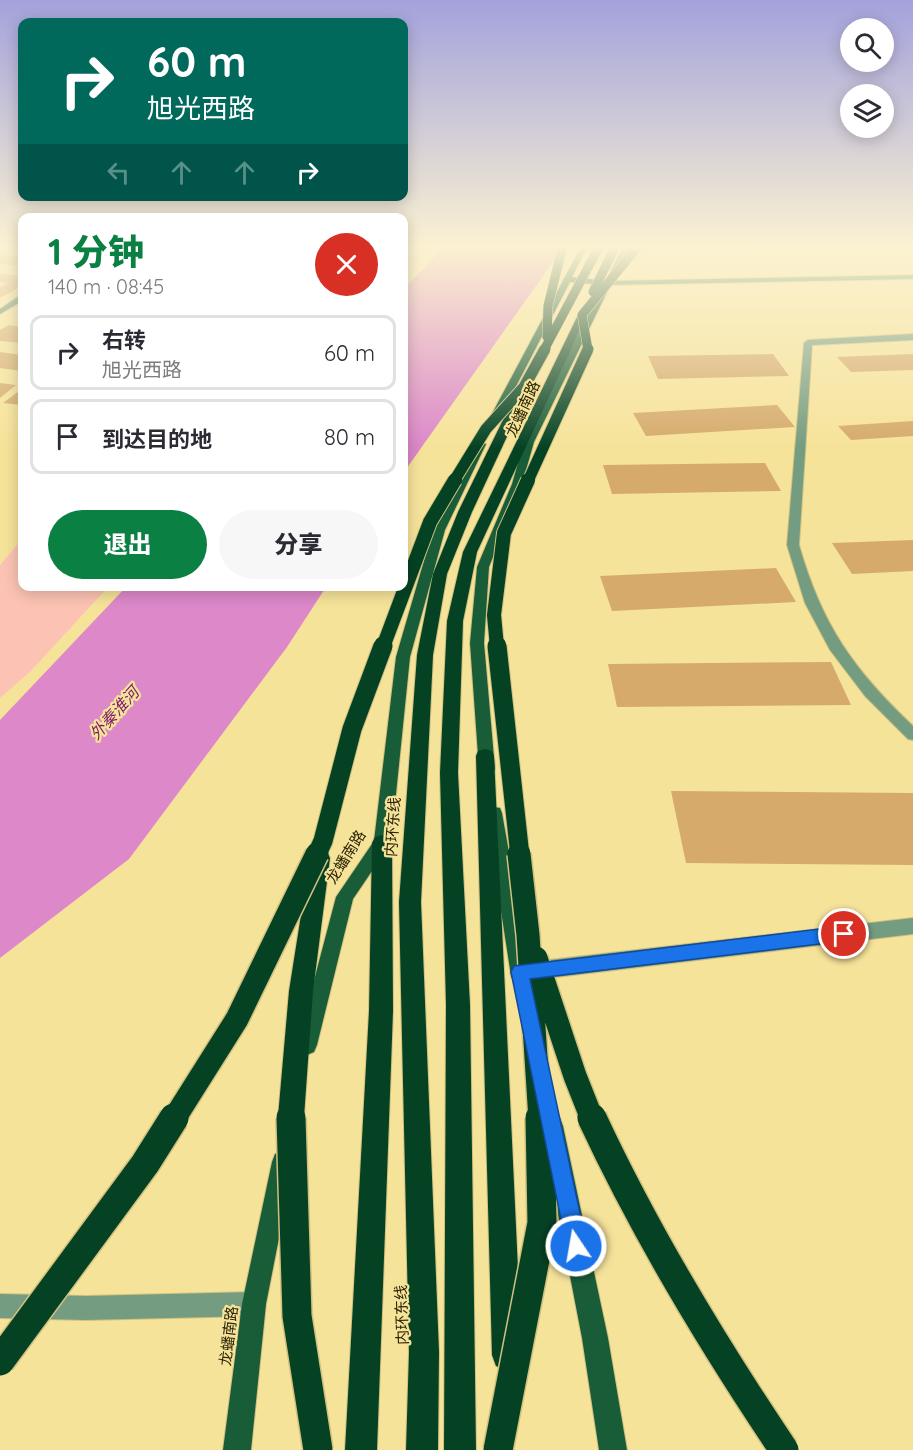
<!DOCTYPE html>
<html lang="zh">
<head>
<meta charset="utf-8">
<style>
	:root { --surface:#fff; --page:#f7f7f7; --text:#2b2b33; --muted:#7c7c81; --line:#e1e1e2; --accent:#0b8043 }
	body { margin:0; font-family:Quicksand,"Noto Sans SC",sans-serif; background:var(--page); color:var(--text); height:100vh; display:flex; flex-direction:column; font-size:22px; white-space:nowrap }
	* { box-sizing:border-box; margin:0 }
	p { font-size:20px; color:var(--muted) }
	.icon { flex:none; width:33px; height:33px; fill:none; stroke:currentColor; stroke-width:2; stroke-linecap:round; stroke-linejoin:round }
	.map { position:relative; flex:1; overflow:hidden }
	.panel { position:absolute; left:18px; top:213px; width:390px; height:378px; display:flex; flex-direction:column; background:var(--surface); border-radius:12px; box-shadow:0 3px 15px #0003 }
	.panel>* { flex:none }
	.hud { position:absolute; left:18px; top:18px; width:390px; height:183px; border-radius:12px; box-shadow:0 3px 15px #0003; background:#00695c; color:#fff; overflow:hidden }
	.tools { position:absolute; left:840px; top:18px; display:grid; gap:12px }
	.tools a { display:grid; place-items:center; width:54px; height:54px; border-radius:50%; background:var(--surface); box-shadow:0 3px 15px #0003; font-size:30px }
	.pin { position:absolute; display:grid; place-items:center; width:51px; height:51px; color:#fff; margin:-26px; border:3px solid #fff; border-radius:50%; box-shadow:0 2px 6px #0007 }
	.me { position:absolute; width:66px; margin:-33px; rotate:348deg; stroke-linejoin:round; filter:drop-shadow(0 0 4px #0008) }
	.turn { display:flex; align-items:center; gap:21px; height:126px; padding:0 30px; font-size:27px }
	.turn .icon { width:78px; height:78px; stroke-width:2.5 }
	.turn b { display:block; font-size:42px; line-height:51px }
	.lanes { display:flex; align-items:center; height:57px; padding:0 30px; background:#0003; justify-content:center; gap:30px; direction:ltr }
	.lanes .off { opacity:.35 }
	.round { display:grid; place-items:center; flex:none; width:63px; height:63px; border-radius:32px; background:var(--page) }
	.head { display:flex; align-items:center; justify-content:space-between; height:102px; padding:0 30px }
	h1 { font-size:36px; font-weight:800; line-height:45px; color:var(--accent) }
	.cta { display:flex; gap:12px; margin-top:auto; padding:12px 30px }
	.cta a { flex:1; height:69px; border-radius:36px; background:var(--accent); color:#fff; font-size:24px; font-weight:800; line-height:69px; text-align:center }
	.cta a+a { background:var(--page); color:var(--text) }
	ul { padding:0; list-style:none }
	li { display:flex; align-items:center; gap:18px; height:75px; margin:0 12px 9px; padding:0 18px; border:3px solid var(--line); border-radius:12px }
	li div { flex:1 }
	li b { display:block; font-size:22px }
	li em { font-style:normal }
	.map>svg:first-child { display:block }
	.green { fill:#fcc3b4 }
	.water { fill:#dc88c9 }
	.building { fill:#d5aa6b }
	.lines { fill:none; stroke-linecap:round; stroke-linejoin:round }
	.street-casing { stroke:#d1c07f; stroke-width:2 }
	.secondary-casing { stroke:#d1c07f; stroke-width:2 }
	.primary-casing { stroke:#d1c07f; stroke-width:2 }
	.highway-casing { stroke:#d1c07f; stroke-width:2 }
	.street { fill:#749c81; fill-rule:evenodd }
	.secondary { fill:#397853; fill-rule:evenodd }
	.primary { fill:#195c38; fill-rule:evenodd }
	.highway { fill:#054224; fill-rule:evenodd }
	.highway-bridge-far5-casing { stroke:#d1c07f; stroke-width:10; stroke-linecap:butt }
	.highway-bridge-far4-casing { stroke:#d1c07f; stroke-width:13; stroke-linecap:butt }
	.highway-bridge-far3-casing { stroke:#d1c07f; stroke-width:16; stroke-linecap:butt }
	.highway-bridge-far2-casing { stroke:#d1c07f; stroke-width:21; stroke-linecap:butt }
	.highway-bridge-far1-casing { stroke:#d1c07f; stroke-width:26; stroke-linecap:butt }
	.highway-bridge-casing { stroke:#d1c07f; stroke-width:32; stroke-linecap:butt }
	.highway-bridge-far5 { stroke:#054224; stroke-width:9 }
	.highway-bridge-far4 { stroke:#054224; stroke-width:11 }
	.highway-bridge-far3 { stroke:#054224; stroke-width:14 }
	.highway-bridge-far2 { stroke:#054224; stroke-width:19 }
	.highway-bridge-far1 { stroke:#054224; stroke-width:23 }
	.highway-bridge { stroke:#054224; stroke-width:29 }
	.route { fill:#1a73e8; stroke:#114b97; stroke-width:1.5 }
	.labels { text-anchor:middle; stroke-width:4.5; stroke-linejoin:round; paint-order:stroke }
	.street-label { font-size:15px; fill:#2a2304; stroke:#f6e39a }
	.water-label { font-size:16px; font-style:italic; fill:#7b186c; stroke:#f6e39a }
</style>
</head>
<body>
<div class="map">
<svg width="913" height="1450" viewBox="0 0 913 1450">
	<rect width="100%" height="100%" fill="#f6e39a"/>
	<path class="green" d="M404,245H432L404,275Z
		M22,539V586L108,587L30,672L0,698V565Z"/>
	<path class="water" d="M446,245H565L404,472V289Z
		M127,586L326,587L287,647L129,859L0,958V720Z"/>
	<path class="building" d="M0,254L22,257V266L0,264Z
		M0,274L22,276V286L0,298V287L8,283L0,282Z
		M9,325L22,327V343L0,341V330Z
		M0,352L22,355V371L0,368Z
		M773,354L789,376L658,379L648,356Z
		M913,354V370L851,372L837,357Z
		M0,383L16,385L0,398Z
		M22,389V405L3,403Z
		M777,405L795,427L646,436L633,413Z
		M913,421V436L851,440L838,426Z
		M765,463L781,491L612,494L603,465Z
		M913,540V571L852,574L832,543Z
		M776,568L796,602L612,611L600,576Z
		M831,662L851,705L617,707L608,664Z
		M671,791L913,793V865L686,863Z"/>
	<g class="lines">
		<defs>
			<path id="street" d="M913,334V340L812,345L799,545C822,625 853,669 913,726V740L908,739L865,696L830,650L805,603L787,545L804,343L808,340Z
				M913,918V934L532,980L525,977L522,971L525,965L532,962Z
				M254,1292L263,1295L266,1304L263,1313L254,1316L86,1320L0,1318V1294L86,1296Z"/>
			<path id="secondary" d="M913,275V279L607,285L603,283L607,281Z
				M19,296H22V301L0,314V309Z"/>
			<path id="primary" d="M582,245H588L572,277L606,281L624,245H630L534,442L522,484L489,567L484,643L495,769L493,773H481L479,769L470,643L477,567L512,484L524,442L603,285L570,282L497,423L492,426L487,423Z
				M477,442L486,444L445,530L410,657L391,843L353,899L317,1045L314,1052L307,1055L300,1052L297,1045L336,897L374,841L396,657L433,530Z
				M494,807L500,808L502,813L531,976L528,982L521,985L514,982L511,976L486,813L488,808Z
				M552,1115L560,1118L563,1126L608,1338L627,1450H599L582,1338L541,1126L544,1118Z
				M283,1151L291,1154L294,1162L266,1304L251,1450H223L242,1304L272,1162L275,1154Z"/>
			<path id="highway" d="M579,313L587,315L477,552L463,621L458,773L470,1005L476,1450H444L446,1005L440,773L447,621L463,552Z
				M520,385L530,387L472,512L447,574L433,655L421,902L439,1352L438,1450H406L409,1352L399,902L417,655L433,574L458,512Z
				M485,749L492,751L494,756L522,1355L518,1366L507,1370L496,1366L492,1355L476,756L478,751Z
				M382,835L389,837L392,843L393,1011L377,1450H345L369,1011L372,843L375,837Z
				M320,850L327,852L330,858L313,991L304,1117L300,1126L291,1130L282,1126L278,1117L289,991L310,858L313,852Z"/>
		</defs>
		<use href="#street" class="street-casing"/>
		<use href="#secondary" class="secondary-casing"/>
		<use href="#primary" class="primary-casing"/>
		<use href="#highway" class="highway-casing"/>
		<use href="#street" class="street"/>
		<use href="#secondary" class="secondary"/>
		<use href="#primary" class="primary"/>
		<use href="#highway" class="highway"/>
		<defs>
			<path id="highway-bridge-far5" d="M593,292L616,245
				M582,315L639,245
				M582,315L588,350
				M547,337L548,306L563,245
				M544,350L600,245"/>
			<path id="highway-bridge-far4" d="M454,481L486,429L524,387L545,349
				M528,481L588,349"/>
			<path id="highway-bridge-far3" d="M383,647L430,522L455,480
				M497,647L494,615L504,533L528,480"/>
			<path id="highway-bridge-far2" d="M497,646L520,856
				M316,856L323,841L352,729L383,646"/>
			<path id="highway-bridge-far1" d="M519,854L528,935L540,1119
				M536,958L575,1076L592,1119
				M174,1119L237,1019L317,854"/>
			<path id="highway-bridge" d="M291,1118L297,1316L318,1450
				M592,1118C646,1234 712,1343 784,1450
				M0,1361L145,1164L174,1118
				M498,1450L542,1223L540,1118"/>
		</defs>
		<use href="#highway-bridge-far5" class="highway-bridge-far5-casing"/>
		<use href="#highway-bridge-far4" class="highway-bridge-far4-casing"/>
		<use href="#highway-bridge-far3" class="highway-bridge-far3-casing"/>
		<use href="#highway-bridge-far2" class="highway-bridge-far2-casing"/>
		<use href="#highway-bridge-far1" class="highway-bridge-far1-casing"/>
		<use href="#highway-bridge" class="highway-bridge-casing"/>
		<use href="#highway-bridge-far5" class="highway-bridge-far5"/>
		<use href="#highway-bridge-far4" class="highway-bridge-far4"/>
		<use href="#highway-bridge-far3" class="highway-bridge-far3"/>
		<use href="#highway-bridge-far2" class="highway-bridge-far2"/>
		<use href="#highway-bridge-far1" class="highway-bridge-far1"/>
		<use href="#highway-bridge" class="highway-bridge"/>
	</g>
	<linearGradient id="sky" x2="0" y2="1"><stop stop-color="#a3a2dc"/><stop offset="0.55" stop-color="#fbf2d2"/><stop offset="1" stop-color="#fbf2d2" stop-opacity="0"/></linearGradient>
	<rect width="913" height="448" fill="url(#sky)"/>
	<path class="route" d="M844,926L850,929L852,934L850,939L844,941L530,979L587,1246L584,1254L576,1257L568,1254L511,972L514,966Z"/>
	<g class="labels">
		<g class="street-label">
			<text transform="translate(523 409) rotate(-65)" y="5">龙蟠南路</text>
			<text transform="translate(393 827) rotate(-86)" y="5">内环东线</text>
			<text transform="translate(346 857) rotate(-58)" y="5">龙蟠南路</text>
			<text transform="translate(402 1315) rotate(-92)" y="5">内环东线</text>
			<text transform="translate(229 1336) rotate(-83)" y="5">龙蟠南路</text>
		</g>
		<g class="water-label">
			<text transform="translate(114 713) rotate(-48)" y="6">外秦淮河</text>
		</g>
	</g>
</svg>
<div class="tools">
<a><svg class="icon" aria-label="search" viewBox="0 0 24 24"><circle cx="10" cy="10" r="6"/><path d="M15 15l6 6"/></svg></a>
<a><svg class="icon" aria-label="layers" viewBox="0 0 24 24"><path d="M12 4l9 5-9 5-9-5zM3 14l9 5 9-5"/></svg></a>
</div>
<div class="pin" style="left:844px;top:934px;background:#d93025"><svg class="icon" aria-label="arrive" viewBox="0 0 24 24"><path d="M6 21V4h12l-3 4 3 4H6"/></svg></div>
<svg class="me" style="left:576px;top:1246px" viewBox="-20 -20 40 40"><circle r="17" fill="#1a73e8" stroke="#fff" stroke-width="3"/><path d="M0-11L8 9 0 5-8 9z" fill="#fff"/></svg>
<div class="hud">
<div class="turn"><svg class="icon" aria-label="right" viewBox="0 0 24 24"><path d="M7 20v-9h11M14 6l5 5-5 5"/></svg><div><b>60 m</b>旭光西路</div></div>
<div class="lanes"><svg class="icon off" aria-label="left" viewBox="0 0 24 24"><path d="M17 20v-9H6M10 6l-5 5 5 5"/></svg><svg class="icon off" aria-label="ahead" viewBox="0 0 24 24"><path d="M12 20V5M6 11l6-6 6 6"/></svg><svg class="icon off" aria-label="ahead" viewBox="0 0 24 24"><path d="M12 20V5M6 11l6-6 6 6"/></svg><svg class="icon" aria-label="right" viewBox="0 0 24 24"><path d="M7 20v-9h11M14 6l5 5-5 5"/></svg></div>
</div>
<section class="panel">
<div class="head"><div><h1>1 分钟</h1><p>140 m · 08:45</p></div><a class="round" style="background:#d93025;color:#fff"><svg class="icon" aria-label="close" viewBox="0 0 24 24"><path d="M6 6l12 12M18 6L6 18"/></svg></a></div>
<ul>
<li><svg class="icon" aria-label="right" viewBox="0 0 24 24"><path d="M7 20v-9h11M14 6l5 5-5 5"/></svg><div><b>右转</b><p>旭光西路</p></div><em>60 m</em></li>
<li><svg class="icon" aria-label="arrive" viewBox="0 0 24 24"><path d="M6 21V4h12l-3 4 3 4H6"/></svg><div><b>到达目的地</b></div><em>80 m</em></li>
</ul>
<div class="cta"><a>退出</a><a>分享</a></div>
</section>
</div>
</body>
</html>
